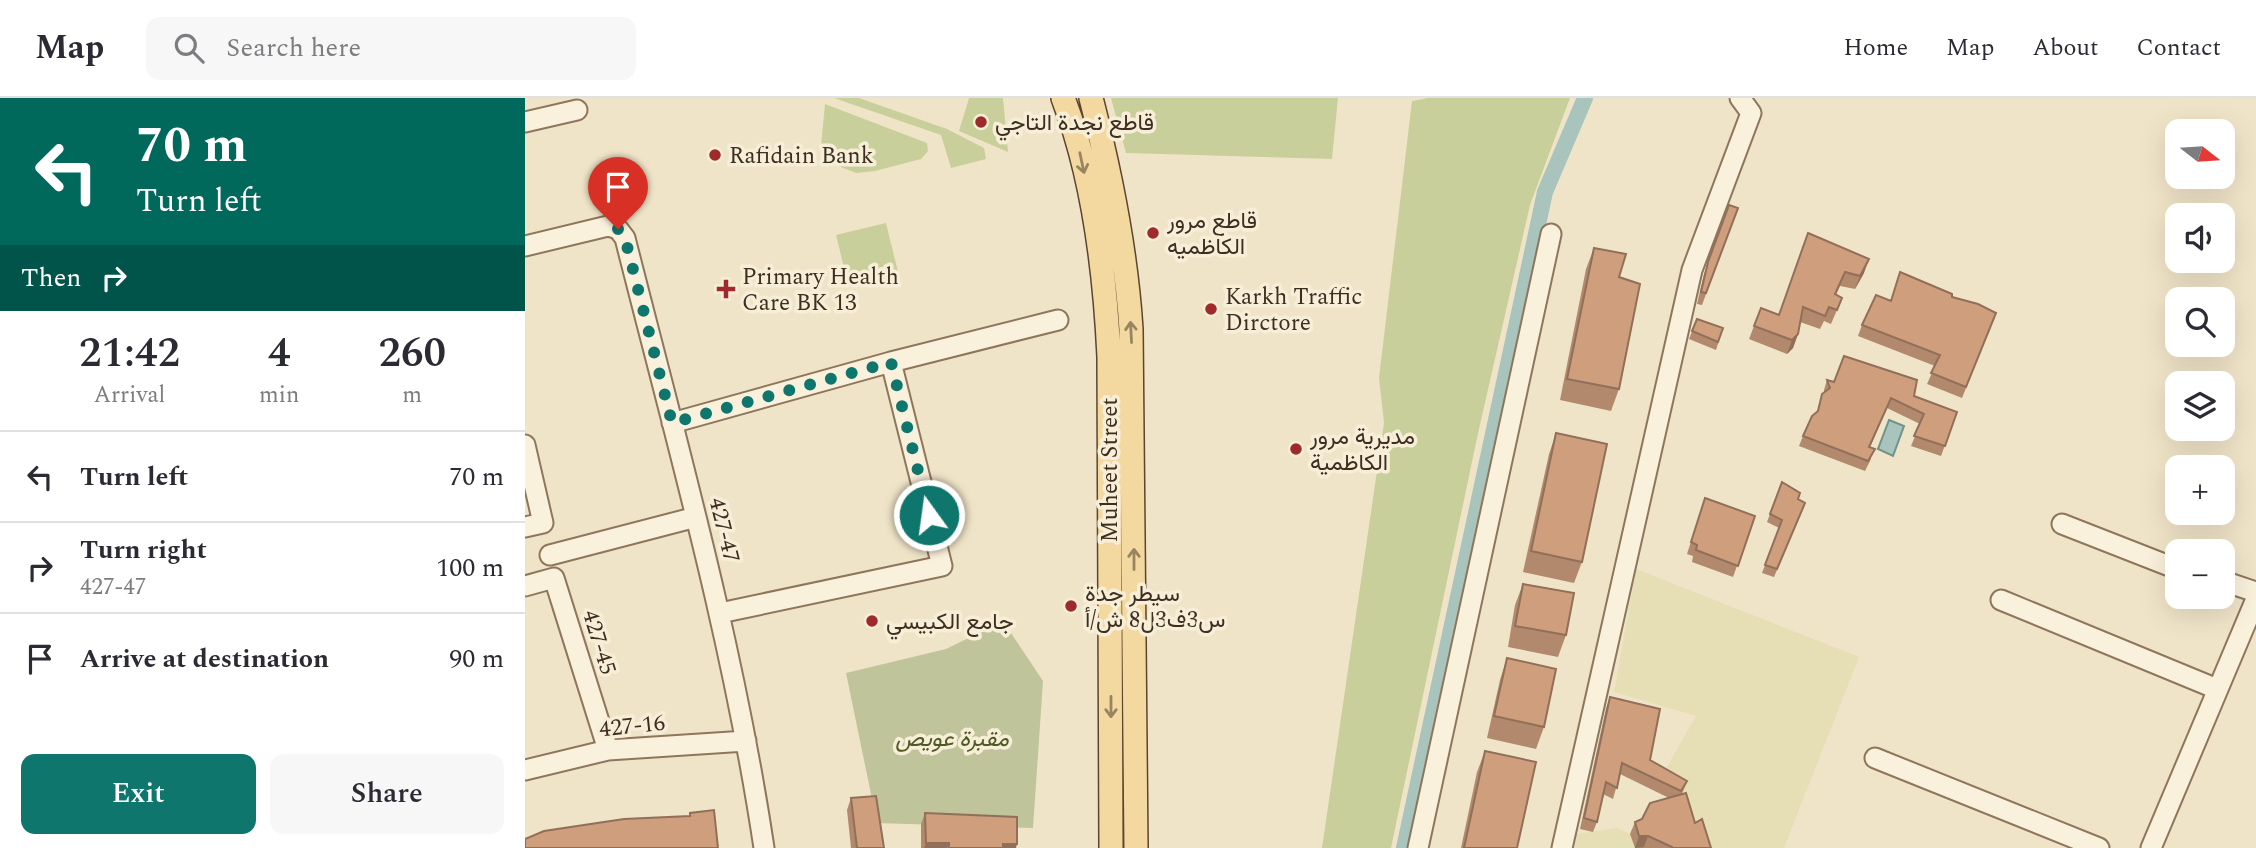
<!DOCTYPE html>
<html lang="en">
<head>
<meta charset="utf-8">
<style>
	:root { --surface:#fff; --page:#f7f7f7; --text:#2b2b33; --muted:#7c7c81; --line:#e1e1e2; --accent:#0f766e }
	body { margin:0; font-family:Spectral,Vazirmatn,serif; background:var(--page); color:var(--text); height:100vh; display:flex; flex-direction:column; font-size:26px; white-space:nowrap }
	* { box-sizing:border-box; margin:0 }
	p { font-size:23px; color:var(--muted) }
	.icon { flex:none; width:38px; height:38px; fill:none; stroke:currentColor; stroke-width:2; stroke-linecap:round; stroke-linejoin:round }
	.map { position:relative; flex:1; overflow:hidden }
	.drawer { display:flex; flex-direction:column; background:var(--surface); width:525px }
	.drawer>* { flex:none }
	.banner { background:#00695c; color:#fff; overflow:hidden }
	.needle { width:46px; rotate:107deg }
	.controls { position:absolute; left:1640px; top:21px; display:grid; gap:14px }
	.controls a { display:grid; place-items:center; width:70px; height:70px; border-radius:14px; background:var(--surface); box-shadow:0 7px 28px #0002; font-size:35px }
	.pin { position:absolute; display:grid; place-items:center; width:60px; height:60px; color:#fff; margin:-72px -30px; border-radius:50% 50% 50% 0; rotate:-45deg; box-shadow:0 0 7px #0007 }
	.pin .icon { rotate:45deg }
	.me { position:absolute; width:77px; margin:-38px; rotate:346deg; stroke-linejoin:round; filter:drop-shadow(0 0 5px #0008) }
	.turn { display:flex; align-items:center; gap:24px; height:147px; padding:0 21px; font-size:32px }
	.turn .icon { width:91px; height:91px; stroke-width:2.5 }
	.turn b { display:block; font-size:49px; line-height:60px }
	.then { display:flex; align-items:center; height:66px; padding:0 21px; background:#0003; gap:14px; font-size:26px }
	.eta { display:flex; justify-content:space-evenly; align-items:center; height:119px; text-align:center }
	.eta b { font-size:42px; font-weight:600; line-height:49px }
	.primary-button { display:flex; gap:14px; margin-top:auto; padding:14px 21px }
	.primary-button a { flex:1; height:80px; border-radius:14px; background:var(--accent); color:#fff; font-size:28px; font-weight:600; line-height:80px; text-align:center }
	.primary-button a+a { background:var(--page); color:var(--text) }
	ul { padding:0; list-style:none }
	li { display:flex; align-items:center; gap:21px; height:91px; padding:0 21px; border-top:2px solid var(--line) }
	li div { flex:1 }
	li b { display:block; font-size:26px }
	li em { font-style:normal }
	header { display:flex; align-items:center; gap:42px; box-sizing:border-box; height:98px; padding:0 35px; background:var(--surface); border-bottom:2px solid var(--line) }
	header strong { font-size:33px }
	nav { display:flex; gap:38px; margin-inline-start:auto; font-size:24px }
	.search { width:490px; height:63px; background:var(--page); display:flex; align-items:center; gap:18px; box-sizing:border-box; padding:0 24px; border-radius:14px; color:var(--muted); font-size:26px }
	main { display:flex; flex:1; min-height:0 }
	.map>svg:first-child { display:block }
	.farmland { fill:#e6deb5 }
	.green { fill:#c9cf9b }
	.cemetery { fill:#bfc49a }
	.water { fill:#a9c4bc; stroke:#6f938a; stroke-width:2 }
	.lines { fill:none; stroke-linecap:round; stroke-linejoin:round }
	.canal { stroke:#a9c4bc; stroke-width:16 }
	.minor-casing { stroke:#8d765c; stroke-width:23 }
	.major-casing { stroke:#5b4430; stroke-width:26 }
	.minor { stroke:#faf1dc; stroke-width:19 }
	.major { stroke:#f3d9a0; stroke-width:23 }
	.wall { fill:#b2896c }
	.shaded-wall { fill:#916f58 }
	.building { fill:#cf9f7d; stroke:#916f58; stroke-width:2 }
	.oneway { stroke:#988460 }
	.route { stroke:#0f766e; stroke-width:12; stroke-dasharray:0 21.6 }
	.poi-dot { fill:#9e2a2b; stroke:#f7eed8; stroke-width:2.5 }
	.labels { text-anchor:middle; stroke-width:7; stroke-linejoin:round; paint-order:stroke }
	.poi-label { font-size:23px; fill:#3d2e20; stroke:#f7eed8; text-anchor:start }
	.street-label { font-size:23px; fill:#3d2e20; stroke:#f7eed8 }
	.park-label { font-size:23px; font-style:italic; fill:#4d5a26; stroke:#f7eed8 }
</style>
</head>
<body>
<header>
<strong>Map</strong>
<div class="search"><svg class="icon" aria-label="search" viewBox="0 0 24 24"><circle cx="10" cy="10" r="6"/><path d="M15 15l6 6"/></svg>Search here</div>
<nav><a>Home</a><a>Map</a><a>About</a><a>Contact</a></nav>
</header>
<main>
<section class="drawer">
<div class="banner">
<div class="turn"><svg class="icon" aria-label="left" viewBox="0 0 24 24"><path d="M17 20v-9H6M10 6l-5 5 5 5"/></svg><div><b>70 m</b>Turn left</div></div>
<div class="then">Then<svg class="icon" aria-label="right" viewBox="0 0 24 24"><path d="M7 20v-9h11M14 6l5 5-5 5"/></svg></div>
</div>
<div class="eta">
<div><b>21:42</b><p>Arrival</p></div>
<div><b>4</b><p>min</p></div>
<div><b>260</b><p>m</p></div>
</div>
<ul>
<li><svg class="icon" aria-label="left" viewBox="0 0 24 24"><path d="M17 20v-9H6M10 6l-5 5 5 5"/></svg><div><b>Turn left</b></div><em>70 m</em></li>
<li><svg class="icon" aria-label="right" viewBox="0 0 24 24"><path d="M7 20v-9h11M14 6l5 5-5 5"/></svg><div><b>Turn right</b><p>427-47</p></div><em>100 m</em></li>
<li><svg class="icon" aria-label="arrive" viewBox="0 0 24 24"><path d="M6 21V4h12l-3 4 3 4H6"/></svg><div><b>Arrive at destination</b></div><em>90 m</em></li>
</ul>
<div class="primary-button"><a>Exit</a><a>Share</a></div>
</section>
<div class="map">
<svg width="1731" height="750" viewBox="0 0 1731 750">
	<rect width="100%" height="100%" fill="#f0e4c8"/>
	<path class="farmland" d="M1111,471L1334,559L1259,750H1178L1135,681L1171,618L1089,594Z
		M1092,730L1105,736L1110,750H1120H1048L1051,736Z"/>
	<path class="green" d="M309,0H334L422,31L459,50L461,61L426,70L416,37Z
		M444,0H478L483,54L434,33Z
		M586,0H813L807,61L601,55Z
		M903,0H1045L1005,107L952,340L866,750H797L859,325L854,280L887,3Z
		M300,6L402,45L403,53L396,61L350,73L331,75L308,66L296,48Z
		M361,125L373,174L323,186L311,137Z"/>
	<path class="cemetery" d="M478,523L518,583L508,730L352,725L321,575L421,551Z"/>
	<path class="water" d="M1364,322L1379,328L1368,358L1353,351Z"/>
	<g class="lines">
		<path class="canal" d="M879,750L1020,94L1060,0"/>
		<defs>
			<path id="minor" d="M0,24L52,12
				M0,148L83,128L93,131L100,140C151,342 208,543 239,750
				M147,325L366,264L533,222
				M0,347L18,425L0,429
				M1537,426L1652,471
				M25,457L171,419
				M1698,483L1731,494
				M0,488L29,480L83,652
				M1476,502L1692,591
				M195,515L417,468L366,264
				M1350,660L1574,750
				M0,672L83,652L221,643
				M893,750L1026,136
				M1037,750L1167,172L1226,15L1215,0
				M1626,750L1731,501"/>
			<path id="major" d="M538,0C569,80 580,174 584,259L586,750
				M566,0C586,77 601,152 606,231L611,750"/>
		</defs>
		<use href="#minor" class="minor-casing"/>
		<use href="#major" class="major-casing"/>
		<use href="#minor" class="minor"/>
		<use href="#major" class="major"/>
	</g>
	<path class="wall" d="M1204,107L1213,110L1177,207L1172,206L1179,176Z
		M1283,135L1339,175L1330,191L1315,188L1311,197L1317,200L1306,226L1299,223L1295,231L1275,224L1273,236L1268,250L1262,256L1224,241L1236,210L1254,217Z
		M1069,150L1094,179V291L1086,313L1035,302L1061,171Z
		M1427,199L1471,215L1437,300L1402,286L1410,268L1333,238L1337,227L1365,203Z
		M1172,221L1198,230L1191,252L1164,241Z
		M1302,282L1309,284L1389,298L1432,314L1416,358L1386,348L1395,326L1362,310L1345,349L1346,361L1340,373L1274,348L1278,338L1292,314L1297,296L1299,294V292Z
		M1031,335L1057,464L1049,485L998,474L1024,356Z
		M1257,384L1273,401L1277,413L1249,479L1237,475L1254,430L1242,424Z
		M1180,400L1230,418L1208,479L1167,464L1168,458L1162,456Z
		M998,486L1041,537L1033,559L983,549L990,507Z
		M982,560L1019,629L1011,651L962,640L975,582Z
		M1085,599L1125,662L1162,683L1157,696L1170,725L1186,750H1110L1105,736L1110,724L1117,721L1144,700L1095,676L1088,701L1078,696L1072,724L1068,734L1055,731L1081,610Z
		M960,653L992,750H936L952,674Z
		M326,700L359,750H326L322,712Z
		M400,715L491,750H396V726Z"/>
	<path class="shaded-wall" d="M1344,161L1339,175L1330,191L1335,178Z
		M1273,236L1268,250L1262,256L1267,242Z
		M1114,738H1123L1119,749L1110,750Z
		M401,745H424L422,750H399Z
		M478,746H492L491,750H476Z"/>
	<path class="building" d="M1204,107L1213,110L1181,195L1176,194L1183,164Z
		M1283,135L1344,161L1335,178L1320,174L1310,196L1317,200L1312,212L1304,209L1300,218L1278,209L1273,236L1267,242L1229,228L1236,210L1254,217Z
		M1069,150L1101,156L1094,179L1115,186L1094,291L1042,281Z
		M1375,174L1427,196V199L1453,206L1471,215L1441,289L1406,275L1415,257L1337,227L1351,197L1366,203Z
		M1172,221L1198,230L1193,244L1167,233Z
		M1319,258L1392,282L1389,298L1432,314L1420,348L1389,338L1399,316L1366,300L1344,349L1350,351L1343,363L1278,338L1287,318L1293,313L1297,296L1305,290L1302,282L1309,284Z
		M1031,335L1082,346L1057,464L1006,453Z
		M1257,384L1275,395L1273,401L1280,405L1252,471L1240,467L1257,422L1245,416Z
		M1180,400L1230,418L1213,468L1171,452L1172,447L1166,444Z
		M998,486L1049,495L1041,537L990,528Z
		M982,560L1031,571L1019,629L969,618Z
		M1085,599L1135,611L1125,662L1162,683L1156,693L1097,665L1092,690L1081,684L1072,724L1059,720Z
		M960,653L1011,664L992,750H939Z
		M1161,695L1170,725L1177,721L1186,750H1147V749L1123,738H1114L1110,724L1117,721L1125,705Z
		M351,698L359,750H332L326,700Z
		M189,712L193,750H0V741L19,733L99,721L165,718V715Z
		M400,715L492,719V746H478V750H424V745H401Z"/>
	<defs><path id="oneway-shaft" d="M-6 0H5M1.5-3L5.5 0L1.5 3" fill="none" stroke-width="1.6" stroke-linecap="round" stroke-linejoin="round" transform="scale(1.75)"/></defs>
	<g class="oneway">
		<use href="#oneway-shaft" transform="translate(557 65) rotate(78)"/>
		<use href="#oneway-shaft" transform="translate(606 234) rotate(-93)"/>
		<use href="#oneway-shaft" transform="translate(609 461) rotate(-90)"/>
		<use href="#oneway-shaft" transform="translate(586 609) rotate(90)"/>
	</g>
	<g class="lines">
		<path class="route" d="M93,131L100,140L147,325L366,264L404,417"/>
	</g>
	<g class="poi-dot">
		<circle cx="456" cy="24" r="7"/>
		<circle cx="190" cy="57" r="7"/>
		<circle cx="628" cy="135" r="7"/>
		<path d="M197.5 180.5h7v7h7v7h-7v7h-7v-7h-7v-7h7z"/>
		<circle cx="686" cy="211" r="7"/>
		<circle cx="771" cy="351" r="7"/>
		<circle cx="546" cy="508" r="7"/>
		<circle cx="347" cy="523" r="7"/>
	</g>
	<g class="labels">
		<g class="poi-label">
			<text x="470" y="32">قاطع نجدة التاجي</text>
			<text x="204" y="65">Rafidain Bank</text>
			<text x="642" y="130">قاطع مرور<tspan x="642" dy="26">الكاظميه</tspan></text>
			<text x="217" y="186">Primary Health<tspan x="217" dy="26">Care BK 13</tspan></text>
			<text x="700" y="206">Karkh Traffic<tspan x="700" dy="26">Dirctore</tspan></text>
			<text x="785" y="346">مديرية مرور<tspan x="785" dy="26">الكاظمية</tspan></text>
			<text x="560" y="503">سيطر جدة<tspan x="560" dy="26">س3ف3ل8 ش/أ</tspan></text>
			<text x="361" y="531">جامع الكبيسي</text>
		</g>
		<g class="street-label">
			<text transform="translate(584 372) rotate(-90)" y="8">Muheet Street</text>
			<text transform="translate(200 432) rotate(76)" y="8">427-47</text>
			<text transform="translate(75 544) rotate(73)" y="8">427-45</text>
			<text transform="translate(107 627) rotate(-6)" y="8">427-16</text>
		</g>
		<g class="park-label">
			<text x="427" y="648">مقبرة عويص</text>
		</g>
	</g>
</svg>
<div class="controls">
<a><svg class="needle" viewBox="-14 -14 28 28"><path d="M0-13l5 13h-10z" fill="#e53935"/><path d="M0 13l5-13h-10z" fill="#7c7c81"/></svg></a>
<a><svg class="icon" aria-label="sound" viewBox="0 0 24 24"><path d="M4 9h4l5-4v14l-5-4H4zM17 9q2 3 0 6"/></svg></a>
<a><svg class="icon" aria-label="search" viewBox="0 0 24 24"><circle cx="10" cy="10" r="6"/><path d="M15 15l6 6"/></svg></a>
<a><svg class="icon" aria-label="layers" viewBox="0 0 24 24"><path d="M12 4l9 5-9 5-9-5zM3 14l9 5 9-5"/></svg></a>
<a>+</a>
<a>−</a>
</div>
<div class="pin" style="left:93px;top:131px;background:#d93025"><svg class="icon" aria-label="arrive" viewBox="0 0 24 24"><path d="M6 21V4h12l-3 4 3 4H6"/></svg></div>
<svg class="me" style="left:404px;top:417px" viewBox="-20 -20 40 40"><circle r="17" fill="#0f766e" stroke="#fff" stroke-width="3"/><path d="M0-11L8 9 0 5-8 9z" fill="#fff"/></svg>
</div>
</main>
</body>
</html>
